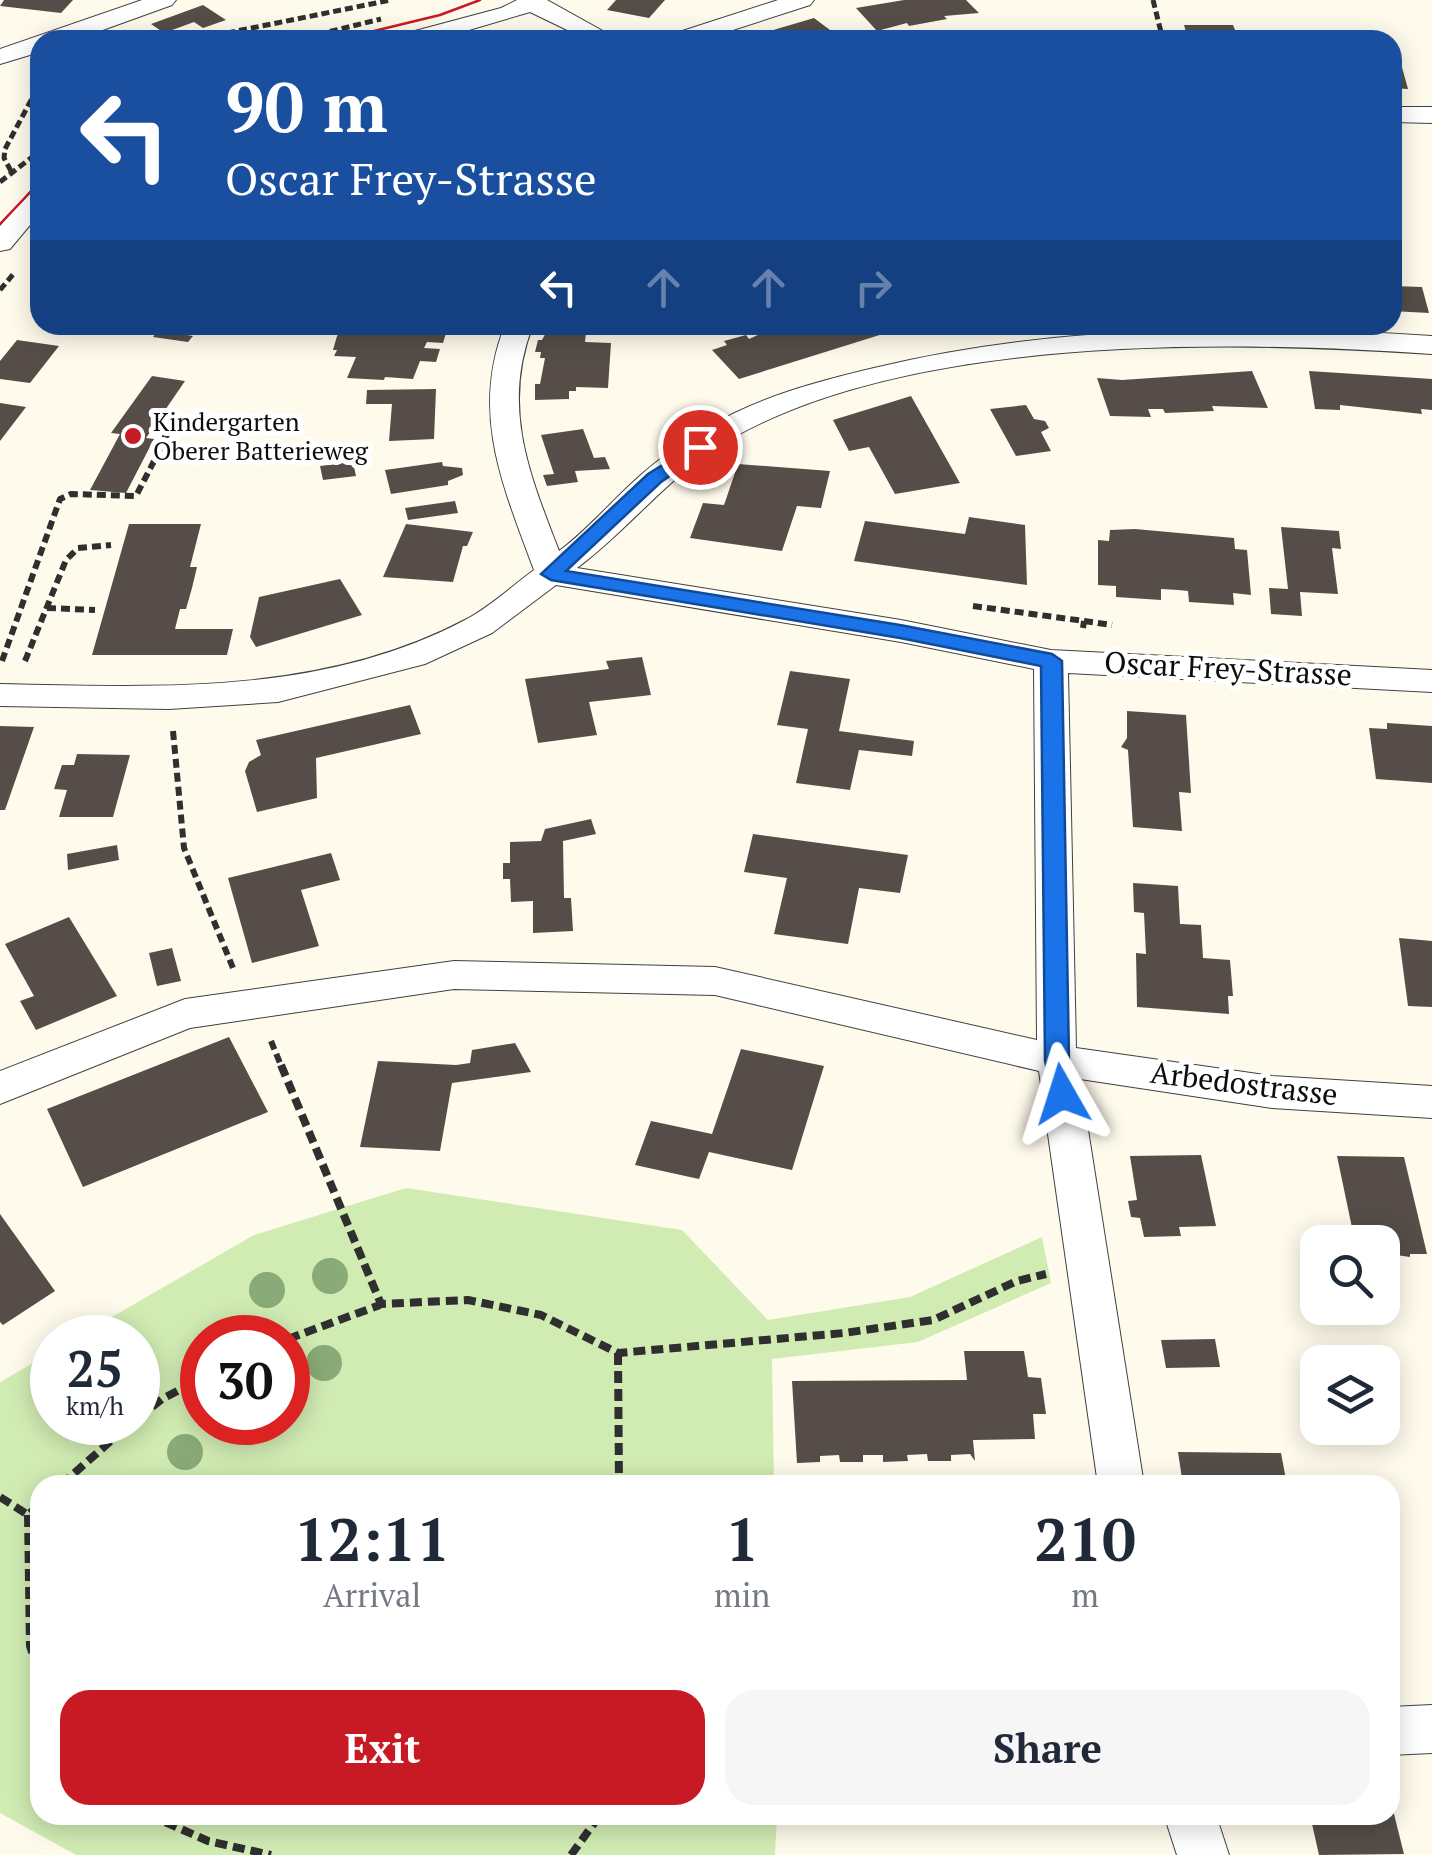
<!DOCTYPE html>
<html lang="en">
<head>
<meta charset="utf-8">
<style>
	:root { --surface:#fff; --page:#f6f6f7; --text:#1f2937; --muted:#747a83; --accent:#c71a24 }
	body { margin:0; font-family:"PT Serif",serif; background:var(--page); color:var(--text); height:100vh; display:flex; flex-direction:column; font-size:38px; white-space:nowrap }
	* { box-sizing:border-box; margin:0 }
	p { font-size:32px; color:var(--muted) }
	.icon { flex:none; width:55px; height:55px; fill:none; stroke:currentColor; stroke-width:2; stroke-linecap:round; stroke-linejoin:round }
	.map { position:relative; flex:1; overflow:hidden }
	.drawer { position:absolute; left:30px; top:1475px; width:1370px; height:350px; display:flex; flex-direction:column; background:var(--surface); border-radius:30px; box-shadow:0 5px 25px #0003 }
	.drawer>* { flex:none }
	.top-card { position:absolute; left:30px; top:30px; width:1372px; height:305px; border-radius:30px; box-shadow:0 5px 25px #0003; background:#1a4fa0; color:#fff; overflow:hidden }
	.tools { position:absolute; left:1300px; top:1225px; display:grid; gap:20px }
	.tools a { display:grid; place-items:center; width:100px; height:100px; border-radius:20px; background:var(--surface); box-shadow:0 5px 25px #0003; font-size:50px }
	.speed { position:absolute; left:30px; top:1315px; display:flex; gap:20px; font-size:50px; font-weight:700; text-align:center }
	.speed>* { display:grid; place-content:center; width:130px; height:130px; border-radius:50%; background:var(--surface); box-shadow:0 5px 25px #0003; line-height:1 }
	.speed small { font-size:25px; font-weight:400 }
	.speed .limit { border:15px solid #d22; background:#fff; color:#111 }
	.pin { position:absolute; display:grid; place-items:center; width:85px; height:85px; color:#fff; margin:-42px; border:5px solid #fff; border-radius:50%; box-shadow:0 2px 10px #0007 }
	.me { position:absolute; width:110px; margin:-55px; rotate:354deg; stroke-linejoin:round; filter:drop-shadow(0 0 8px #0008) }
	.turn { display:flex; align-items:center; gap:35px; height:210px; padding:0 30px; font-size:45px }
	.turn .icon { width:130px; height:130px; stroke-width:2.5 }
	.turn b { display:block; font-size:70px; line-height:85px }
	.lanes { display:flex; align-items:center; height:95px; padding:0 30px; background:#0003; justify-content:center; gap:50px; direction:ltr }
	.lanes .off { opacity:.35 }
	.eta { display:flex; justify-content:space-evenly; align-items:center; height:170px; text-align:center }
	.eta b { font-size:60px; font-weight:700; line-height:70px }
	.button { display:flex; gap:20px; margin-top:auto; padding:20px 30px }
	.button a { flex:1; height:115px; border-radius:30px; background:var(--accent); color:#fff; font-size:40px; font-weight:700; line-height:115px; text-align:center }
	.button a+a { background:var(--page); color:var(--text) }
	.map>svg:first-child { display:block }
	.green { fill:#d1ecb3; fill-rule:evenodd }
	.building { fill:#564d48 }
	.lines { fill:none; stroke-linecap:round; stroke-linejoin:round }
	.minor-casing { stroke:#404040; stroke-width:2 }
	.path-far2 { stroke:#2f2f2f; stroke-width:5; stroke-dasharray:8 4; stroke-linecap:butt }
	.path-far1 { stroke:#2f2f2f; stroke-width:6; stroke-dasharray:9 5; stroke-linecap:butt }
	.path { stroke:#2f2f2f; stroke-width:8; stroke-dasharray:12 6; stroke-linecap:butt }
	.minor { fill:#fff; fill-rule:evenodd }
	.tram { stroke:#c71a24; stroke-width:2.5 }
	.tree { fill:#8aab77 }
	.route { fill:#1a73e8; stroke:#114b97; stroke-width:2.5 }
	.poi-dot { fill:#c71a24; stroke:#fff; stroke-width:4 }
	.labels { text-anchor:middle; stroke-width:10; stroke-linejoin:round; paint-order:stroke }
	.far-poi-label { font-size:25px; fill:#0d0d0d; stroke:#fff; text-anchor:start }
	.street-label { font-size:30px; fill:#0d0d0d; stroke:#fff }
</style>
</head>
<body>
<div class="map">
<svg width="1432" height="1855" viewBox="0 0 1432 1855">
	<rect width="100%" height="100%" fill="#fffbec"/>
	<path class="green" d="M406,1188L682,1230L768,1320L910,1297L1042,1237L1051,1283L918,1342L772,1359L774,1485H40V1815H777L775,1855H76L0,1813V1382L52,1352V1422H138V1338L77,1337L254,1235ZM202,1338H288V1422H202Z"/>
	<path class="building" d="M4,0H73L61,13L0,6Z
		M616,0H665L649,18L607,10Z
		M904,0H966L979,13L944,16L947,19L909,26L907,23L877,31L856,8Z
		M203,5L226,20L203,28L194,22L164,33L151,24Z
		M814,18L834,33L809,40H782L770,31Z
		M1184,25H1233L1237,35H1244L1246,40H1204L1203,35H1187Z
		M1392,64H1401L1408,89L1392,88Z
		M1392,286L1422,287L1429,313L1392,311Z
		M347,325H432L431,329L447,330L443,343L427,342L424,348L440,349L436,362L420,361L413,379L385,377L384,380L347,378L356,357L334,356L337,350H333L337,336Z
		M780,325L785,328L878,325L886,333L739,379L712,350L727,345L724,341L746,335L749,339Z
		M549,327L586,332L585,342L611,343L608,388L576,387V391H569V399L535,400V384H540L545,358H540L541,352H535L538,340H542Z
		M158,330L193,336L188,342L153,337Z
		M17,340L59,346L30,383L0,379V361Z
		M1252,371L1268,408L1212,406L1214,411L1165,413L1163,409H1148L1151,417L1110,416L1097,378L1122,380Z
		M1309,371L1432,379V410L1421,409L1422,414L1340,405V410L1315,409Z
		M152,376L185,381L146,438L154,439L126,493L90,490L120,434L111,433Z
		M436,389L434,439L389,441L392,404H366L367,390Z
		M911,396L960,483L895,494L869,447L849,451L833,420Z
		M0,403L26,407L0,441Z
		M1026,405L1034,419L1045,421L1049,428L1041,432L1051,451L1016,456L990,409Z
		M583,429L594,458L605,457L610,469L575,471L578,482L547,486L543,475L554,474L541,435Z
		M353,462L356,476L323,480L320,466Z
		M442,462L443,466L462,468L463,475L448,481V485L391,494L385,470Z
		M738,464L830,471L821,508L797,506L782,551L690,538L703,503L724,505Z
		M455,501L458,513L408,520L405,508Z
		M969,517L1025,525L1027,585L854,561L865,521L965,534Z
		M129,524H201L190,567H197L192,588L186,609H180L175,629H233L227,655H92Z
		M406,524L473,532L467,546H463L453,582L383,577Z
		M1281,527L1339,531L1341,549L1332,548L1338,594L1300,592L1302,616L1271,614L1269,588L1288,589Z
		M1135,529L1234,538L1235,549L1247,550L1251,595L1233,593L1234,605L1189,602L1188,591L1178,590L1161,589V600L1116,597V586L1098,585V540L1109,541L1110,530Z
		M340,579L362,615L256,647L250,637L259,597Z
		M642,657L651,695L589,702L597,735L538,743L525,679L609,669L606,661Z
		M790,671L850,679L839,731L914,741L912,756L859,750L850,790L796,783L808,729L777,725Z
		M410,705L421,734L316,758L317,798L257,812L245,771L249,762L261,755L256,740Z
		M1127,711L1186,715L1191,793L1179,792L1182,831L1133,827L1128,750L1121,747L1127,738Z
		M1387,723L1432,726V783L1376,779L1369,728L1387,729Z
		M0,726L34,727L5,810H0Z
		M77,754L130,755L113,817H59L67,790L54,789L62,765H74Z
		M591,819L596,834L563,841L564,898H571L573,931L533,933V901L511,902L510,879H503V863H510V842L541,841L545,829Z
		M753,834L908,855L900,893L859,888L848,944L774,934L787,878L744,872Z
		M117,845L119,860L68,870L67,854Z
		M331,853L340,880L301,890L319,946L252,963L228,878Z
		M1133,883L1178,886L1180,924L1201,925L1203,958L1230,960L1233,996H1228L1229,1014L1137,1007L1136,953L1146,954L1144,913L1134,912Z
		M69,917L117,996L36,1030L20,1001L34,996L5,944Z
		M1399,938L1432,941V1007L1408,1006Z
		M172,948L181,981L157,986L149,953Z
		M229,1037L268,1112L83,1187L47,1109Z
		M515,1043L531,1072L452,1083L440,1151L360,1147L378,1061L456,1065L470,1063L472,1050Z
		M741,1049L824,1066L792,1170L709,1152L699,1179L635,1165L651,1121L712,1134Z
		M1201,1155L1216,1226L1179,1227L1181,1236L1144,1237L1140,1218L1131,1217L1128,1201L1137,1200L1130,1156Z
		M1337,1156L1404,1157L1427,1254H1410V1257L1382,1253V1242H1355Z
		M0,1214L55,1291L3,1325L0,1322Z
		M1215,1339L1220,1367L1166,1368L1161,1340Z
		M964,1351H1024L1028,1377L1041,1378L1046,1414H1033L1035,1439L973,1440L975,1461L970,1454L951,1455V1461H928L927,1454L907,1455L908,1461L883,1462V1455H863V1462H840L839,1455L820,1456V1462L797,1463L792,1381L967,1380Z
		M1178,1452L1281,1453L1287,1485H1183Z
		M1391,1802L1404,1854L1319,1855L1310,1815H1390Z"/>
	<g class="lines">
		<defs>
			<path id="minor" d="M142,0H176L172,5L75,40H40V52L0,64V49Z
				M517,0H547L619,40H588L530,12L435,40H396L400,35L501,8Z
				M778,0H814L810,5L702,40H666L670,35Z
				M1392,107H1432V123L1392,122Z
				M40,189V213L10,249L0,251V226L31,191Z
				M505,325H533C501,407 529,473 559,551C589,529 613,499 642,474C662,456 687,440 710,426C759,397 819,381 874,368C1055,324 1247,324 1432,336V354C1226,340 917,335 734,437C672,471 632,527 577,568L901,620L1051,650L1432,670V692L1068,673L1076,1048L1272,1076L1432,1086V1118L1272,1108L1080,1079L1144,1485H1098L1039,1071L715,995L454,989L190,1028L0,1104V1071L185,999L454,961L715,967L1037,1040L1034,669L901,642L556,585L492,633L425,664L278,702L169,709L0,706V684C158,687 321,696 465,620C490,607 512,586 534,570C503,486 470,413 505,325Z
				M1432,1705V1753L1390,1755V1707Z
				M1164,1815H1216L1229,1855H1177Z"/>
		</defs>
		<use href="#minor" class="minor-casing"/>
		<path class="path-far2" d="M1153,0L1163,40
			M192,40L391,0
			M295,40L381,19
			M11,171L4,158L5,149L36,91L32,79
			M0,182L40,151
			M0,290L15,272
			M153,464L168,435H162"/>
		<path class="path-far1" d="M973,606L1084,621L1083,628
			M47,608L95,610
			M1084,621L1112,625
			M2,661L60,499L71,494L136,496L154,461
			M25,661L66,560L78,548L111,545
			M173,731L184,848L233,968
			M271,1041L282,1068"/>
		<path class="path" d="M281,1065L381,1304L468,1300L541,1315L618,1353L844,1333L933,1320L1017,1281L1046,1274
			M288,1339L380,1305
			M618,1353L619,1485
			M138,1418L162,1399L202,1378
			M61,1485L132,1422
			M0,1497L28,1515L40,1504
			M28,1515L30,1646L40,1675
			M149,1815L208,1841L271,1855
			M571,1855L600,1815"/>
		<use href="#minor" class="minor"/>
		<path class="tram" d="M337,40L440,15L480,0
			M0,224L40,182"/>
	</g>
	<g class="tree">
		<circle cx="330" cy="1276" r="18"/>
		<circle cx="267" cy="1290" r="18"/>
		<circle cx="324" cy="1363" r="18"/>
		<circle cx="185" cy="1452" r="18"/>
	</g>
	<path class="route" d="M700,442L706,443V451L661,482L566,571L900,625L1052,654L1062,661L1069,1060L1074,1094L1070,1100H1053L1045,1060L1041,666L900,638L551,580L541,574L648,474Z"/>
	<circle class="poi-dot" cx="133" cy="436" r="10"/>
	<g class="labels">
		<g class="far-poi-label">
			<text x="153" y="431">Kindergarten<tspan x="153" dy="29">Oberer Batterieweg</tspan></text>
		</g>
		<g class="street-label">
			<text transform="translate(1228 669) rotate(3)" y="10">Oscar Frey-Strasse</text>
			<text transform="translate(1244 1084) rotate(7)" y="10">Arbedostrasse</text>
		</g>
	</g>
</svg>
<div class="tools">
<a><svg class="icon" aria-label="search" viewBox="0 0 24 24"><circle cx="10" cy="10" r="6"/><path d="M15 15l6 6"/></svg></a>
<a><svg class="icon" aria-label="layers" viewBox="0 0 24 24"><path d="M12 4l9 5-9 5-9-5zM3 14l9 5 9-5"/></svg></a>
</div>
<div class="speed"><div>25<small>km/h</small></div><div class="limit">30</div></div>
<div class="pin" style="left:700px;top:447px;background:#d93025"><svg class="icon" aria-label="arrive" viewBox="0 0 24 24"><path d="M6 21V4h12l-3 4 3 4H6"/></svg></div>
<svg class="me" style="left:1062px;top:1094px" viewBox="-20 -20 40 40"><path d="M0-17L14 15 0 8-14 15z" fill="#1a73e8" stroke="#fff" stroke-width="4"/></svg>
<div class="top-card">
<div class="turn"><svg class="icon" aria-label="left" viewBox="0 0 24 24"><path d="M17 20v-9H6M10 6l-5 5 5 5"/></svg><div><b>90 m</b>Oscar Frey-Strasse</div></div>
<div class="lanes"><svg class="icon" aria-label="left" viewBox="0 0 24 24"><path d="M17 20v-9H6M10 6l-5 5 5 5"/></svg><svg class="icon off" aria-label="ahead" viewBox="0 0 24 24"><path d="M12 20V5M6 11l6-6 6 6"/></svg><svg class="icon off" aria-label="ahead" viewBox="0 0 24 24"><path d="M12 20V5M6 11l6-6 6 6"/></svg><svg class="icon off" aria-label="right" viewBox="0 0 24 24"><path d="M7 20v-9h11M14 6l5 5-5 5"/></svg></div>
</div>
<section class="drawer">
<div class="eta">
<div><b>12:11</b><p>Arrival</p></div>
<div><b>1</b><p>min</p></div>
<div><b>210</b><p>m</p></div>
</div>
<div class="button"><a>Exit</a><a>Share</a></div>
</section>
</div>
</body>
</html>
